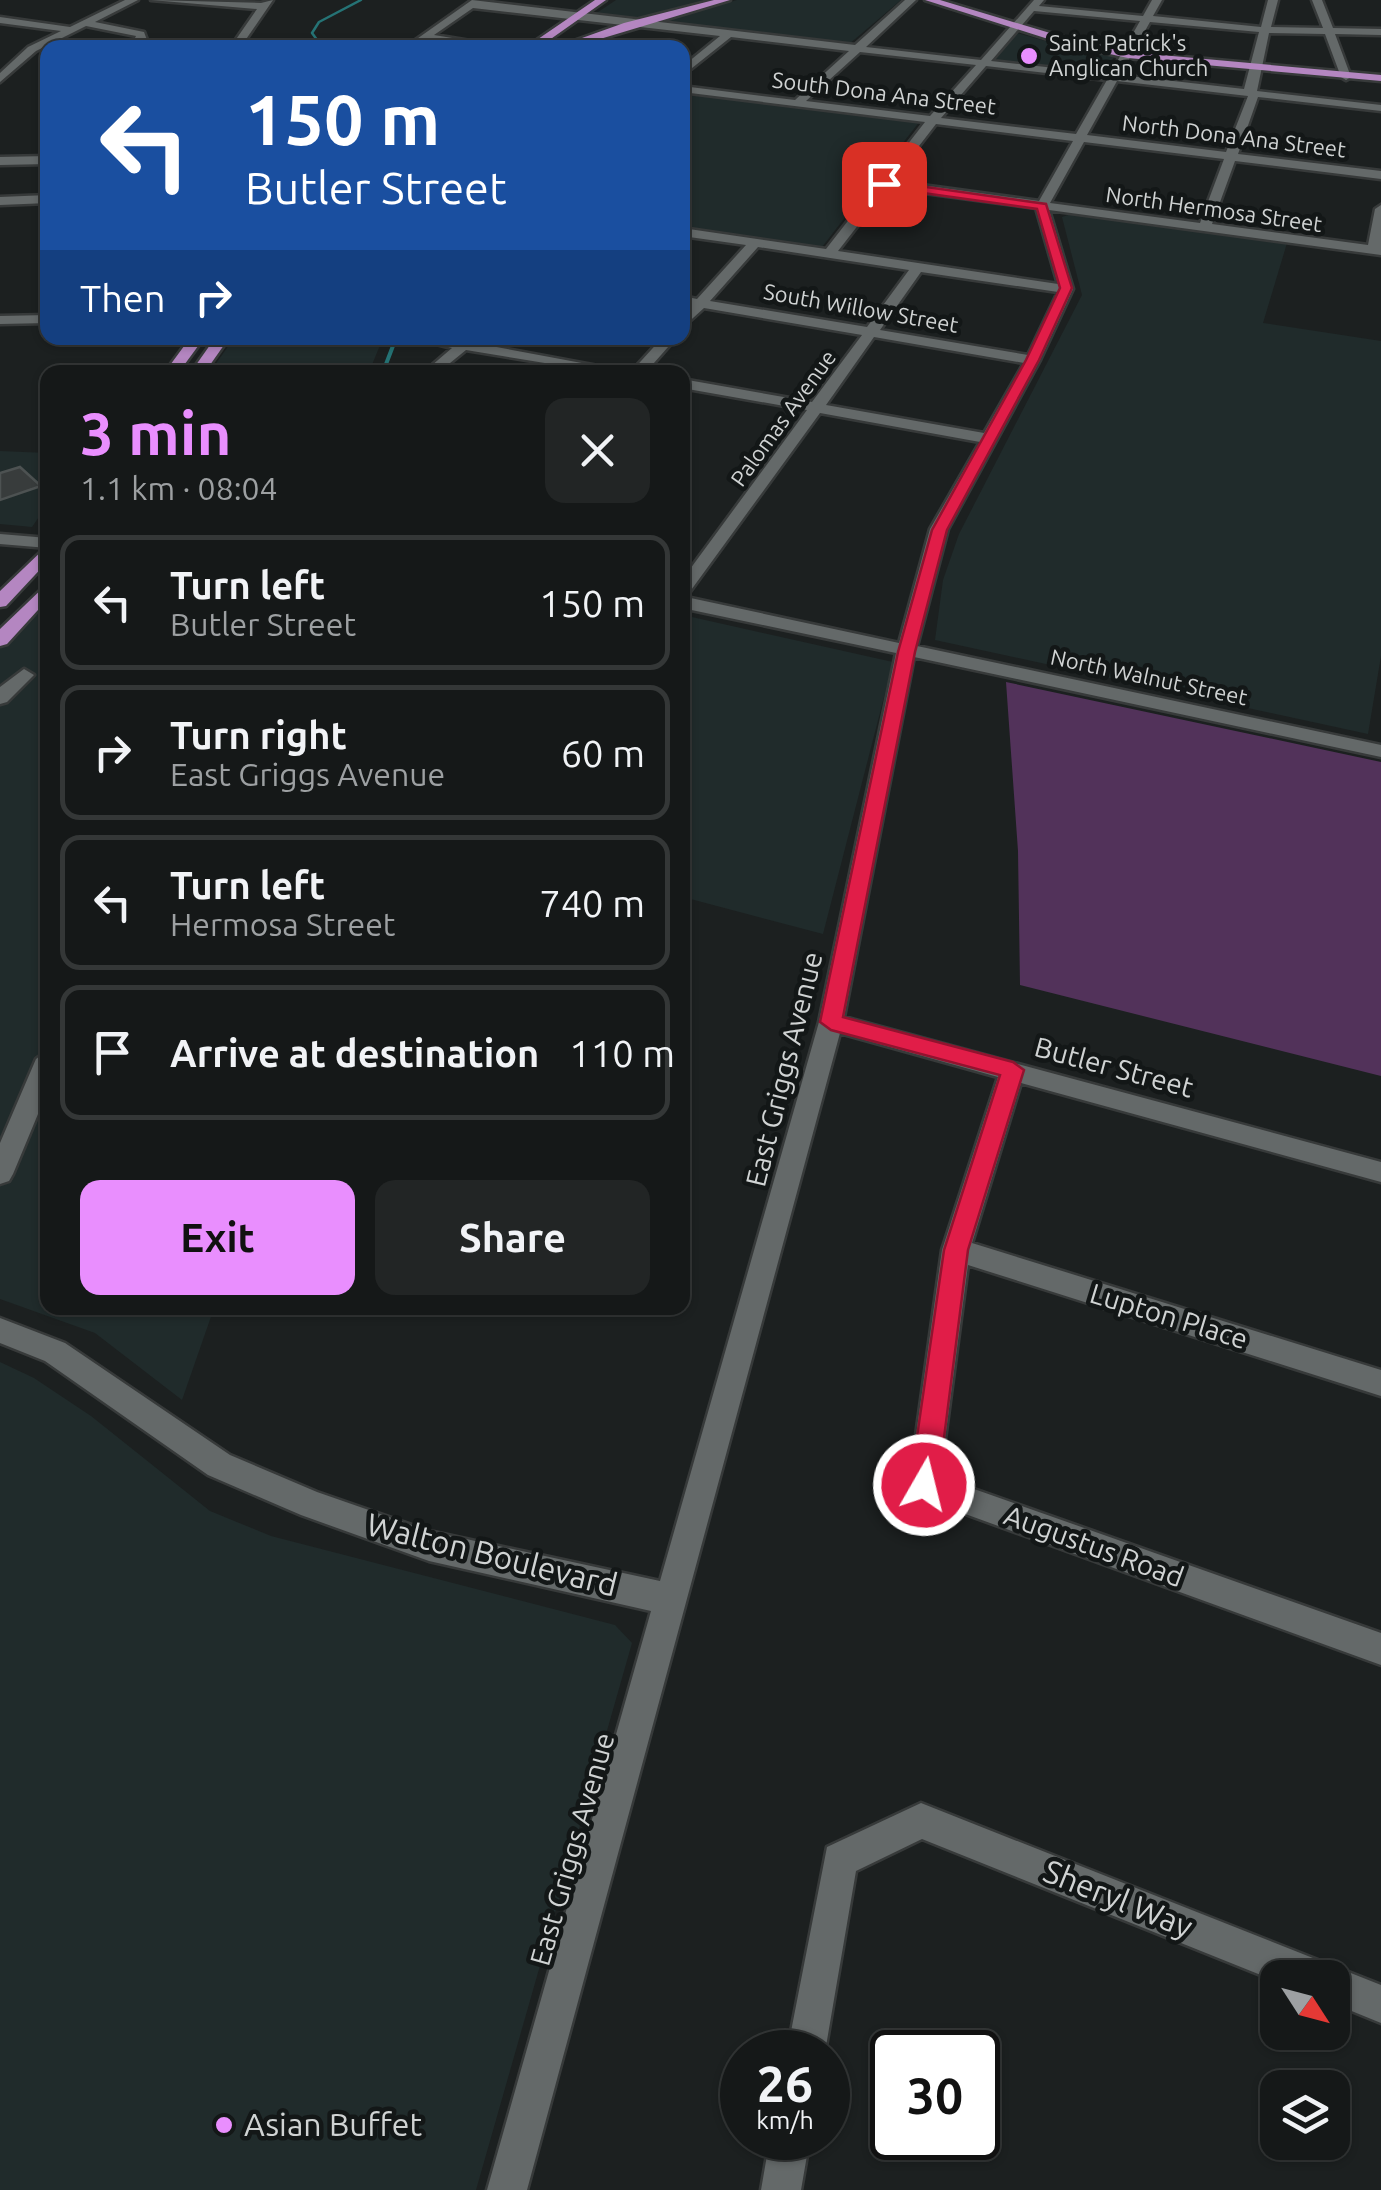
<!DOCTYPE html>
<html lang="en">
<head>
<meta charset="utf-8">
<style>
	:root { --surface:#151818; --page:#222525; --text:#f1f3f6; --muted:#9da0a2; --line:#343737; --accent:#e98efe }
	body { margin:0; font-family:Ubuntu,sans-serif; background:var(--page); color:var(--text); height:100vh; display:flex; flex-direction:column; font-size:38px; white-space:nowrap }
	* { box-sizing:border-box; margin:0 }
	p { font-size:32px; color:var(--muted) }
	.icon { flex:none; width:55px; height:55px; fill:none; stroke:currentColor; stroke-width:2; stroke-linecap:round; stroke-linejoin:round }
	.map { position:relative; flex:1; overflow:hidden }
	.drawer { position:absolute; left:40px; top:365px; width:650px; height:950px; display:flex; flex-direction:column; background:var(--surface); border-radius:20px; box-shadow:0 2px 8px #0004,0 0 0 2px var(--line) }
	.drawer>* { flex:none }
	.banner { position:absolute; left:40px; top:40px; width:650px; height:305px; border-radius:20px; box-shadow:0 2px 8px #0004,0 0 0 2px var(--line); background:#1a4fa0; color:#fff; overflow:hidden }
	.needle { width:65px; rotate:126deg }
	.tools { position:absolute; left:1260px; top:1960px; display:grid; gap:20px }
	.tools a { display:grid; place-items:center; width:90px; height:90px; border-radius:20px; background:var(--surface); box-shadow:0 2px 8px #0004,0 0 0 2px var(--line); font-size:50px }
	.speed { position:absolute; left:720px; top:2030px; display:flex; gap:20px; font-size:50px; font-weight:700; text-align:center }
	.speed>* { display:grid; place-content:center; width:130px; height:130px; border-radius:50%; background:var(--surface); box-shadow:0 2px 8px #0004,0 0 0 2px var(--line); line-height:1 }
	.speed small { font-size:25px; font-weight:400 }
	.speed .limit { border:5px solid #111; border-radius:15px; background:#fff; color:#111 }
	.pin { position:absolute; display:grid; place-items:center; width:85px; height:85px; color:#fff; margin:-42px; border-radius:20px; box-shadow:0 5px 15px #0006 }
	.me { position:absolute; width:110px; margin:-55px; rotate:8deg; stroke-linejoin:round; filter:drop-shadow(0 0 8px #0008) }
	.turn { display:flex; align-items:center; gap:35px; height:210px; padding:0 40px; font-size:45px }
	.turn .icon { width:130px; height:130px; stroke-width:2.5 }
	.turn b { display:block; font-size:70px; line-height:85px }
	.then { display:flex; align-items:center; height:95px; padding:0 40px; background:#0003; gap:20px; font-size:38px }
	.round { display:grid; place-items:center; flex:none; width:105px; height:105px; border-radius:20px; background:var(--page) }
	.summary { display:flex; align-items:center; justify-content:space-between; height:170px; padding:0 40px }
	h1 { font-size:60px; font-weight:700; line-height:75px; color:var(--accent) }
	.button { display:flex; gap:20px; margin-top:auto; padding:20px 40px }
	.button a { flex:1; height:115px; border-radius:20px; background:var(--accent); color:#111; font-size:40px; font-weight:700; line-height:115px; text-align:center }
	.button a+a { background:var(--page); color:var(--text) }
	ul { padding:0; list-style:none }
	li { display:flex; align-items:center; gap:30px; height:135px; margin:0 20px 15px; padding:0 20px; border:5px solid var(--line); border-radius:20px }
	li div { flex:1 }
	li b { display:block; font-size:38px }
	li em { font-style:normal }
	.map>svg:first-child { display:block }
	.built { fill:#202b2b }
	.green { fill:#52325a }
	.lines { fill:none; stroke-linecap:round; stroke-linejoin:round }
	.stream-far1 { stroke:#257375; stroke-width:2.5 }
	.stream { stroke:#257375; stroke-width:4 }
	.building { fill:#383c3c; stroke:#4d5252; stroke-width:2.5 }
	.minor-casing { stroke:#373a3a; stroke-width:5 }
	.major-casing { stroke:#373a3a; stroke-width:5 }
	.minor { fill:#646969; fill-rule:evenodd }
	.major { fill:#b486c1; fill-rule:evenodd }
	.route { fill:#e11d48; stroke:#92132f; stroke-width:2.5 }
	.poi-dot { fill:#e98efe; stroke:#131717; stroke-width:4 }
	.labels { text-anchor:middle; stroke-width:9; stroke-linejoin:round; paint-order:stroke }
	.far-poi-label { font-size:22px; fill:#d0d3d3; stroke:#131717; text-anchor:start }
	.far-street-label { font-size:22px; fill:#d0d3d3; stroke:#131717 }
	.street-label { font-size:28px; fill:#d0d3d3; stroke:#131717 }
	.near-street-label { font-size:32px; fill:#d0d3d3; stroke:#131717 }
	.near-poi-label { font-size:32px; fill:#d0d3d3; stroke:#131717; text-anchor:start }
</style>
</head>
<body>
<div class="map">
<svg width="1381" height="2190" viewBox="0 0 1381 2190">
	<rect width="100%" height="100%" fill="#1c2020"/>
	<path class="built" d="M616,0H702L708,1L624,21L589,18Z
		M737,0H901L848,45L658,22Z
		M1017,33L1063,46L1114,57L1105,74L993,60Z
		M683,92L920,121L822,247L683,227Z
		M1071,214L1287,243L1263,323L1381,341V656L1368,734L935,640L943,580L959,534L1082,295L1062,217Z
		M234,338H383L369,372H210Z
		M0,451L47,453V505L32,527L0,524Z
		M47,596L48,1308H214L182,1400L95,1333L0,1299V649Z
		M683,615L893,662L823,934L683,897Z
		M0,1362L34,1378L91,1416L210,1511L271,1536L615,1625L632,1643L476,2190H0Z"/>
	<path class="green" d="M1006,682L1381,762V1076L1020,985L1018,851Z"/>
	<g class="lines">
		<path class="stream-far1" d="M323,48L312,33L319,22L361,0"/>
		<path class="stream" d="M383,372L396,338"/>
	</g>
	<path class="building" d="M20,467L41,486L0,500V473Z"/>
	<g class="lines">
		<defs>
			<path id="minor" d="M125,0H138L95,22L144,32L147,40L141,48H130L136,36L86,26L36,51L0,82V73L28,47L61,31L0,23V17L70,27Z
				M151,0L261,3L273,0L240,48H230L257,9Z
				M472,0L855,45L905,0H916L866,47L981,60L1034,0H1044L1039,6L1143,16L1152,0H1162L1153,16L1261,27L1268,0H1278L1271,27L1323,28L1312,0H1322L1333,28L1381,29V35L1335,34L1351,77L1346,80L1341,77L1325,34L1269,33L1257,91L1381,105V111L1258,97L1238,154L1381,171V179L1235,161L1212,224L1368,245L1375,209L1381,205V255L1049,210L1073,289L1040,360L948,529L917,646L1381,745V757L914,657L844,1017L1381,1162V1182L1021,1083L972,1243L1381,1370V1396L968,1265L940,1477L1381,1633V1665L913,1495L909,1485L942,1250L998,1077L840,1033L527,2190H487L651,1611L429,1561L301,1515L208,1475L45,1361L0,1343V1318L65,1343L230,1455L317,1492L429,1531L660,1581L819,1022L896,653L682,608V580L807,410L682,388V379L812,402L862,335L704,308L682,328V315L691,306L682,304V296L697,299L746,245L682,236V228L826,249L925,122L682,92V86L795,100L849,51L731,37L682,76V67L720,36L473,8L434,35L513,48L427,40L416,48H404ZM1034,11L1140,21L1110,74L991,61ZM1150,22L1259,32L1244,89L1120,75ZM860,52L976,65L930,116L806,101ZM986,66L1107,80L1076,134L941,118ZM1117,81L1248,96L1226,152L1087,135ZM936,124L1073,141L1039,201L892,181ZM1084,142L1224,159L1200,223L1050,203ZM887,188L1036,208L1058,284L838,251ZM758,247L909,270L867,327L710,301ZM921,272L1058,292L1028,355L880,330ZM874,337L1024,363L984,433L826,405ZM820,413L980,442L930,529L899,643L686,597Z
				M48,156V164L0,165V157Z
				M48,195V203L0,205V197Z
				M48,315V323L0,324V316Z
				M413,338H479L475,343L630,372H600L466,350L439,372H424L452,348Z
				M662,338H676L646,372H631Z
				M0,534L48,538V548L0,544Z
				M24,669L34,675L7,702L0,704V687Z
				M48,1050V1090L13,1174L9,1181L0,1184V1143L36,1059Z
				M921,1803L1381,1985V2023L1332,2003V1978H1278V1982L922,1839L856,1871L825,2052H787L827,1847Z
				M770,2138H810L801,2190H761Z"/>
			<path id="major" d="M595,0H606L538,48H525Z
				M714,0H730L570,48H554L624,23Z
				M925,0H940L1070,39L1128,52L1381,75V81L1128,58L1064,44Z
				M190,338H204L179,372H165Z
				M215,338H229L205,372H191Z
				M48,545V561L6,606L0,607V591Z
				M48,583V599L7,644L0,646V629Z"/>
		</defs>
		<use href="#minor" class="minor-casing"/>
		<use href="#major" class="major-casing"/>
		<use href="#minor" class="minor"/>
		<use href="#major" class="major"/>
	</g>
	<path class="route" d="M884,181L1046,204L1072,288L1039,360L947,530L915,652L843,1017L1013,1062L1024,1070L968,1250L938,1485L934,1494L924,1498L914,1494L910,1485L944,1250L1000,1075L831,1030L820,1022L898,652L932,530L1026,360L1060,288L1037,209L880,187Z"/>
	<g class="poi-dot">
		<circle cx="1029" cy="56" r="10"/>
		<circle cx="224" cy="2125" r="10"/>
	</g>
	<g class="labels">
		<g class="far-poi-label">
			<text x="1049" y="51">Saint Patrick's<tspan x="1049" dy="25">Anglican Church</tspan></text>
		</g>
		<g class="far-street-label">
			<text transform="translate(884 93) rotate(7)" y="8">South Dona Ana Street</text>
			<text transform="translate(1234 136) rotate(7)" y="8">North Dona Ana Street</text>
			<text transform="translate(1214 209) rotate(8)" y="8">North Hermosa Street</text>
			<text transform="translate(861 308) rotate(10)" y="8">South Willow Street</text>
			<text transform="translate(783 418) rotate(-54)" y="8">Palomas Avenue</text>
			<text transform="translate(1149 677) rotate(12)" y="8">North Walnut Street</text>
		</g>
		<g class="street-label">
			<text transform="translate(1114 1067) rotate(15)" y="10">Butler Street</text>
			<text transform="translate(784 1069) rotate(-76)" y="10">East Griggs Avenue</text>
			<text transform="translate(1169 1316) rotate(17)" y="10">Lupton Place</text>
			<text transform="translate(1094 1546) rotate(20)" y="10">Augustus Road</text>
			<text transform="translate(572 1849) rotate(-74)" y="10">East Griggs Avenue</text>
		</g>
		<g class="near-street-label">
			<text transform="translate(492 1555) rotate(14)" y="11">Walton Boulevard</text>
			<text transform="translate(1118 1899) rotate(22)" y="11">Sheryl Way</text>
		</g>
		<g class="near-poi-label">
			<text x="244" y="2136">Asian Buffet</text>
		</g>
	</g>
</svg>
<div class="tools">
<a><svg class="needle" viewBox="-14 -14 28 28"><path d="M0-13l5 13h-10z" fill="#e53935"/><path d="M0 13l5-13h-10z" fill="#9da0a2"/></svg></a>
<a><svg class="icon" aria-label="layers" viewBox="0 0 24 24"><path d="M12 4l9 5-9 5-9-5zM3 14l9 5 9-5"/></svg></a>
</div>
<div class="speed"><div>26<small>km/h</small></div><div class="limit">30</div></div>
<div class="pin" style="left:884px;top:184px;background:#d93025"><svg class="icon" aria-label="arrive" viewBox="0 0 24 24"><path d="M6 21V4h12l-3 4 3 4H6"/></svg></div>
<svg class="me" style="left:924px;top:1485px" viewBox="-20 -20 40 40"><circle r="17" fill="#e11d48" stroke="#fff" stroke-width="3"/><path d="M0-11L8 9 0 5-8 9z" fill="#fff"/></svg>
<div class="banner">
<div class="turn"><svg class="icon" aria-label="left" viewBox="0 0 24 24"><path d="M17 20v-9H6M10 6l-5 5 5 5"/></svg><div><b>150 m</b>Butler Street</div></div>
<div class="then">Then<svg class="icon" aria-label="right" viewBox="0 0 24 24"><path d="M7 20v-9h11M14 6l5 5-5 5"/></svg></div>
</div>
<section class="drawer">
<div class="summary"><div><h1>3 min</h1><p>1.1 km · 08:04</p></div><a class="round"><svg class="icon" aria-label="close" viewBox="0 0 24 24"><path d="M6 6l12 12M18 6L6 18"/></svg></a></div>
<ul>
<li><svg class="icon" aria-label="left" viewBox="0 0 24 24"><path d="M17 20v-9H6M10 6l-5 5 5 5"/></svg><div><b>Turn left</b><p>Butler Street</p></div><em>150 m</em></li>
<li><svg class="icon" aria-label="right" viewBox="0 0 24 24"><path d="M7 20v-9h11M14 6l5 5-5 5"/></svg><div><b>Turn right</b><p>East Griggs Avenue</p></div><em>60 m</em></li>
<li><svg class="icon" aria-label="left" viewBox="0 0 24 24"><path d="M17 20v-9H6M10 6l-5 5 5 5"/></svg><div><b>Turn left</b><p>Hermosa Street</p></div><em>740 m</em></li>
<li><svg class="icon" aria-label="arrive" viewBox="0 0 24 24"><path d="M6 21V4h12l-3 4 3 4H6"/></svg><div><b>Arrive at destination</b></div><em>110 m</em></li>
</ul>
<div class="button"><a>Exit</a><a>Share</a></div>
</section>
</div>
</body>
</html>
